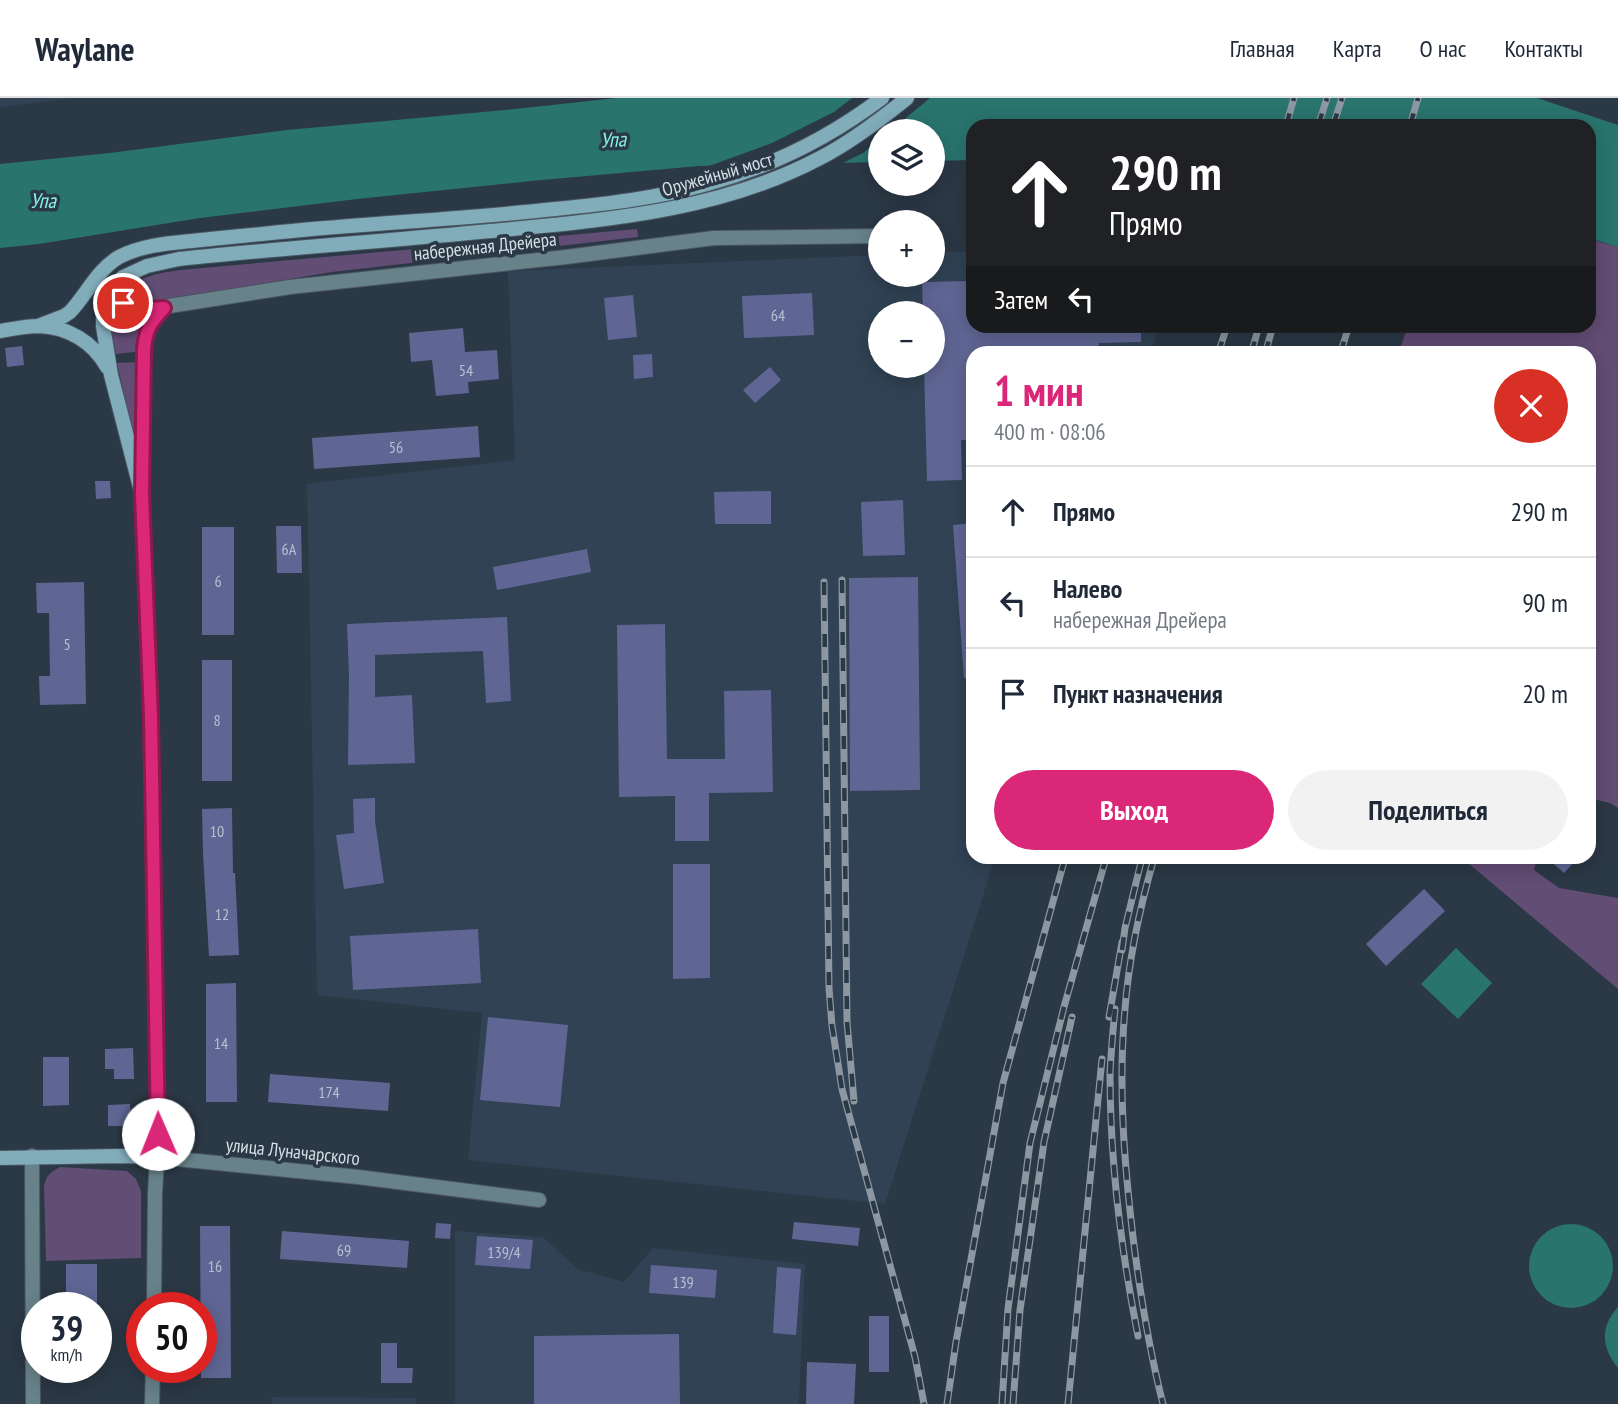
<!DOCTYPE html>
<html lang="ru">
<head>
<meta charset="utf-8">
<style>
	:root { --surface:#fff; --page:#f2f2f3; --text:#1f2937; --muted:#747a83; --line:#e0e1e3; --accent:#db2777 }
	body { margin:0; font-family:"PT Sans Narrow",sans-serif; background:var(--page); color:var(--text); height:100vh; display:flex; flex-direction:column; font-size:26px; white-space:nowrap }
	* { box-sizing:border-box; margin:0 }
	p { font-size:23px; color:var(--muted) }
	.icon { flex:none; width:38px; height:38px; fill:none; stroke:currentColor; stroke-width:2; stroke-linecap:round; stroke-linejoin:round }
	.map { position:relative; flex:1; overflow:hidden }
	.side { position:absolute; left:966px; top:248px; width:630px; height:518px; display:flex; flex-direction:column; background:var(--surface); border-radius:21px; box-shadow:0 4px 18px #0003 }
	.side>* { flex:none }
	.hud { position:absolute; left:966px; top:21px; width:630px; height:214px; border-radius:21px; box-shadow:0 4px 18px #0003; background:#202124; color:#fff; overflow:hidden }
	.controls { position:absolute; left:868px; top:21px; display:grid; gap:14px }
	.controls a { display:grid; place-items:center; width:77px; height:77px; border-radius:50%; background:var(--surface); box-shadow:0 4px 18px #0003; font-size:35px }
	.speed { position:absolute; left:21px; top:1194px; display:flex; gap:14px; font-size:35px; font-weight:700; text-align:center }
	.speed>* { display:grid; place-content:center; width:91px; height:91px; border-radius:50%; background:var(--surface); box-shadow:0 4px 18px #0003; line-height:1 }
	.speed small { font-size:18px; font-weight:400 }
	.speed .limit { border:10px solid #d22; background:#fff; color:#111 }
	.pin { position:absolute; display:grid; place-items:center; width:60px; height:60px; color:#fff; margin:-30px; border:4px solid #fff; border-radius:50%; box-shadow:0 2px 7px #0007 }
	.me { position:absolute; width:77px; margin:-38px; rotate:359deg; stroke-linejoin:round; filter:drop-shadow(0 0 5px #0008) }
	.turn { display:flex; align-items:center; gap:24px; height:147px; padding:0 28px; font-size:32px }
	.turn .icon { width:91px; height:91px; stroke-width:2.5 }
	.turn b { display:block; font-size:49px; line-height:60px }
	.then { display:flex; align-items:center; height:66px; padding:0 28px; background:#0003; gap:14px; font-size:26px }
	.round { display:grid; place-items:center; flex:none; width:74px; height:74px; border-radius:37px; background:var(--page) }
	.overview { display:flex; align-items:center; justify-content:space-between; height:119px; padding:0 28px }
	h1 { font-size:42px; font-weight:600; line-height:52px; color:var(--accent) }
	.cta { display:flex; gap:14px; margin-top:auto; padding:14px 28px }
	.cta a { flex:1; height:80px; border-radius:42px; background:var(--accent); color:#fff; font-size:28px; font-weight:600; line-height:80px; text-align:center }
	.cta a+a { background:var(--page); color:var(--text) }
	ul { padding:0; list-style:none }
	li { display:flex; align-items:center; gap:21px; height:91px; padding:0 28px; border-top:2px solid var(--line) }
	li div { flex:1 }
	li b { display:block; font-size:26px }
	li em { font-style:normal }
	header { display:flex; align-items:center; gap:42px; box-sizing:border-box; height:98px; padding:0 35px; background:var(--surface); border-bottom:2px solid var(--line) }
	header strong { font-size:33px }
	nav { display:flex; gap:38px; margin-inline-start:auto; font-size:24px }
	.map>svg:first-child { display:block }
	.built { fill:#304254; fill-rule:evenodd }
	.green { fill:#624d75 }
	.water { fill:#2a746e }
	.pier { fill:#2b3845 }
	.building { fill:#606694 }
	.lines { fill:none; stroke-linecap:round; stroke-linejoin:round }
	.minor-casing { stroke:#4a5662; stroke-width:16 }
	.tertiary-casing { stroke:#4a5662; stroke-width:16 }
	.secondary-casing { stroke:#4a5662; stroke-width:16 }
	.minor { stroke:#68828a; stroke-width:14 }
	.tertiary { stroke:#68828a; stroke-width:14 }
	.secondary { stroke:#81acb9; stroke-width:14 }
	.rail-casing { stroke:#8d97a1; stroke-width:7 }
	.rail { stroke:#2b3845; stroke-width:4.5; stroke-dasharray:13; stroke-linecap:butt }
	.route-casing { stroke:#8e194d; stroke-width:18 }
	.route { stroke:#db2777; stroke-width:12 }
	.labels { text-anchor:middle; stroke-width:7; stroke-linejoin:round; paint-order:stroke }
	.number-label { font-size:16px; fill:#b8c1d2 }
	.street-label { font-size:19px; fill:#d6dfe7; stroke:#2b3845 }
	.water-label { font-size:21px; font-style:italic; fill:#84f2e9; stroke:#2b3845 }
</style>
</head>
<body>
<header>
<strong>Waylane</strong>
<nav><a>Главная</a><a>Карта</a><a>О нас</a><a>Контакты</a></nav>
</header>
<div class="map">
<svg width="1618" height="1306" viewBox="0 0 1618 1306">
	<rect width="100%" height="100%" fill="#2b3845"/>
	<path class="built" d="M0,0H75L0,9Z
		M973,153V228H1159L1151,255L973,256V760H995L885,1106L468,1062L482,915L317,897L307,386L515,362L508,173L880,157V177H933V155ZM880,215H933V268H880Z
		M455,1133L543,1139L578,1171L624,1184L653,1150L805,1166L799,1306H455Z
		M271,1299L416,1300V1306H272Z"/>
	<path class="green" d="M637,131L638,139L332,174L141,206L133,203L129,195C135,177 163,175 180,172Z
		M1589,141L1618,149V710L1610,705L1589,700V256H1398L1408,228H1589Z
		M147,217L140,235L135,254L116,256L110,230L111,224Z
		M136,264L135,346L117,265Z
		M1462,760H1537L1534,772L1559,790L1618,800V891Z
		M60,1069L127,1073L136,1081L141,1093V1160L46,1163L44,1089C46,1078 49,1075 60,1069Z"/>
	<path class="water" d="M617,0H1537L1618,27V149L1589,140V28H973V62L933,63V33H880V64L699,68L531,83L357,101L200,120L39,146L0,150V66L110,55L287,32L505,12Z
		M1456,850L1492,885L1458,921L1421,886Z
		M1529 1168a42 42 0 1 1 84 0a42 42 0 1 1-84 0Z
		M1618,1209V1270C1601,1249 1600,1229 1618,1209Z"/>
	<path class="pier" d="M852,0H930L890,33H880V41L863,55L837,68L698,72L772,45L834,14Z"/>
	<path class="building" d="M973,183V228H1141V244L1099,245V256H1044V248L991,249V256H973V342H961L962,382L927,383L924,268H933V215H923L922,184Z
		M812,195L814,237L744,240L742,198Z
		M633,197L637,239L608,242L604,200Z
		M463,230L465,254L497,252L499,281L468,284L469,295L436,298L432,262L411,264L409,235Z
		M22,248L24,267L7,269L5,250Z
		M652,256L653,279L634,281L633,257Z
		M770,269L781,282L755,305L743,292Z
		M478,328L480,359L314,371L312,340Z
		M95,383H110L111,400L96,401Z
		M771,393V426H715L714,394Z
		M903,402L905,457L863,458L861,404Z
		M973,425V580H964L953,427Z
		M276,428H301L302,475H277Z
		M202,429H234V537H202Z
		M587,451L591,474L497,492L493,469Z
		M918,479L920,692L850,693L849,480Z
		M84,484L86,606L40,607L39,578H50L49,515H37L36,485Z
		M507,519L511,603L486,605L483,553L375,557V599L412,597L415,665L348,667L349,578L347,526Z
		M665,526L667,661H725L724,593L771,592L773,694L709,695V743H675V698L619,699L617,527Z
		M202,562H232V683H202Z
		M375,700V723L384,785L344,791L336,737L354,735L353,701Z
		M232,710L233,775H235L239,857L209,858L203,756L202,711Z
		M1547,760H1578L1564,775Z
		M673,766H710V880L673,881Z
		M1424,791L1445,813L1386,868L1366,846Z
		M478,831L481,885L353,892L350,838Z
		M236,885L237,1004H206V886Z
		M488,919L568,927L560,1009L480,1002Z
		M133,950L134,981H114V971H105V951Z
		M43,959H69V1007L43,1008Z
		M270,976L390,985L388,1013L268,1004Z
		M130,1006L131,1028H108V1007Z
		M794,1124L860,1130L858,1148L792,1141Z
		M436,1125L451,1126L450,1141L435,1140Z
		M200,1128H230L231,1280H201Z
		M282,1133L409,1143L407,1170L280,1161Z
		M477,1138L533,1142L530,1171L475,1167Z
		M66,1166H97V1207H66Z
		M651,1167L717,1172L715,1200L649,1195Z
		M777,1169L801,1171L796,1237L773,1235Z
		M869,1218H889V1274H869Z
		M679,1236L680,1306H534V1238Z
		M381,1245H397V1270H413L412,1285H381Z
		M807,1264L856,1266L854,1306H806Z"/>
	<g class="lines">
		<defs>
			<path id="minor" d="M123,180L120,194L123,205L131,210L150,211L290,189L566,159L714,140L880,138
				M142,389L143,252C146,231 150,225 164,210
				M32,1058L33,1306
				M157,1059L358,1079L539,1102"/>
			<path id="tertiary" d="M154,1209L155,1096L157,1059
				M152,1306L153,1269"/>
			<path id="secondary" d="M38,228L64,218L70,214C87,196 97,172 119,159C144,146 174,145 201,142C228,139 254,137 281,134C372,125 464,121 555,111C606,106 658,100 707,86C771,69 829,40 882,0
				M0,233C13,231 26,228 39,228C68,229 93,244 107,269
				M0,1060L121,1058L157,1059L158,1036L151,619L142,397L111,277L103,228V217L108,203L123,179L147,168L179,161C283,150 387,143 491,133C604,122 718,114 820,60C851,44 880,22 907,0"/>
		</defs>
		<use href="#minor" class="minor-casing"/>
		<use href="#tertiary" class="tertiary-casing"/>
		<use href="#secondary" class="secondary-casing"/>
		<use href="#minor" class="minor"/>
		<use href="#tertiary" class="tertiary"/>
		<use href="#secondary" class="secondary"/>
		<defs>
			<path id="rail" d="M1286,28L1294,0
				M1318,28L1327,0
				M1333,28L1342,0
				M1410,28L1418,0
				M1218,256L1227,228
				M1251,256L1259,228
				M1265,256L1273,228
				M1340,256L1349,228
				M842,482L847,924L854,1003
				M824,484L829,890L832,928L842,991L915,1259L924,1306
				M1154,760C1140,809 1129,859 1125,911C1118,987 1124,1063 1133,1139C1140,1195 1149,1251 1163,1306
				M1122,852L1125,830L1142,760
				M1115,911C1113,932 1111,954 1110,975C1110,1063 1121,1152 1138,1238
				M1109,919L1122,844
				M947,1306L956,1244L1003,985L1065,760
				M1002,1306L1008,1211L1030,1045L1064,909L1106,760
				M1013,1306L1020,1212L1044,1044L1072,919
				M1068,1306L1102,961"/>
		</defs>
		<use href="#rail" class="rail-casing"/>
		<use href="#rail" class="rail"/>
	</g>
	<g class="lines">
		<defs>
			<path id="route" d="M123,205C134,214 150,211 164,210C150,225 146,231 144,251L142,397L151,619L158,1036"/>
		</defs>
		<use href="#route" class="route-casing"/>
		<use href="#route" class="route"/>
	</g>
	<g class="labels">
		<g class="number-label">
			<text x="778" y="223">64</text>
			<text x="466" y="278">54</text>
			<text x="396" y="355">56</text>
			<text x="289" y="457">6А</text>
			<text x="218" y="489">6</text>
			<text x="67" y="552">5</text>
			<text x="217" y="628">8</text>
			<text x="217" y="739">10</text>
			<text x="222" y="822">12</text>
			<text x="221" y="951">14</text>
			<text x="329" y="1000">174</text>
			<text x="344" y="1158">69</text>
			<text x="504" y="1160">139/4</text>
			<text x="215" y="1174">16</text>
			<text x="683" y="1190">139</text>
		</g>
		<g class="street-label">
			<text transform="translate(717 76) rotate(-16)" y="7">Оружейный мост</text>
			<text transform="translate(485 148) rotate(-6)" y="7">набережная Дрейера</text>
			<text transform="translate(293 1053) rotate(6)" y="7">улица Луначарского</text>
		</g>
		<g class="water-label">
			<text transform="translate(613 42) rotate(-3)" y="7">Упа</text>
			<text x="43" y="110">Упа</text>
		</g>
	</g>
</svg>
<div class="controls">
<a><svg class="icon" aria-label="layers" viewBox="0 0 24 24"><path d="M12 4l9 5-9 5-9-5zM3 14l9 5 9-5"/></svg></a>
<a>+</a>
<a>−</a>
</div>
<div class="speed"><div>39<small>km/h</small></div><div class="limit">50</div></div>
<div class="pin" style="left:123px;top:205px;background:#d93025"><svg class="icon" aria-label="arrive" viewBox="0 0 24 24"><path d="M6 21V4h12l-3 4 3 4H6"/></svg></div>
<svg class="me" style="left:158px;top:1036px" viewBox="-20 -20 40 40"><circle r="19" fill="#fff"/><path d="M0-13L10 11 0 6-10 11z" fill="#db2777"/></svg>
<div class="hud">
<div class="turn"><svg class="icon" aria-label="ahead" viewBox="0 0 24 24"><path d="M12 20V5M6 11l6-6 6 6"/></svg><div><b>290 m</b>Прямо</div></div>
<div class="then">Затем<svg class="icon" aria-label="left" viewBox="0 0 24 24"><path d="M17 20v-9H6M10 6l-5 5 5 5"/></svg></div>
</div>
<section class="side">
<div class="overview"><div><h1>1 мин</h1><p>400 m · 08:06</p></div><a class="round" style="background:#d93025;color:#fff"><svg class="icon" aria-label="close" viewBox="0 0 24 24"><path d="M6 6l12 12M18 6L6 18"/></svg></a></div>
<ul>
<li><svg class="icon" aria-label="ahead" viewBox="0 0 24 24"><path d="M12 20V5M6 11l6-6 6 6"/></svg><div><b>Прямо</b></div><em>290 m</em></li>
<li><svg class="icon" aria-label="left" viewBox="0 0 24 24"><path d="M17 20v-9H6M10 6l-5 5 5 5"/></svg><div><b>Налево</b><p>набережная Дрейера</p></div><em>90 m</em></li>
<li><svg class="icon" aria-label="arrive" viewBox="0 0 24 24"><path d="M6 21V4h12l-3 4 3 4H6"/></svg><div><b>Пункт назначения</b></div><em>20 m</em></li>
</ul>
<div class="cta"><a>Выход</a><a>Поделиться</a></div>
</section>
</div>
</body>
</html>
